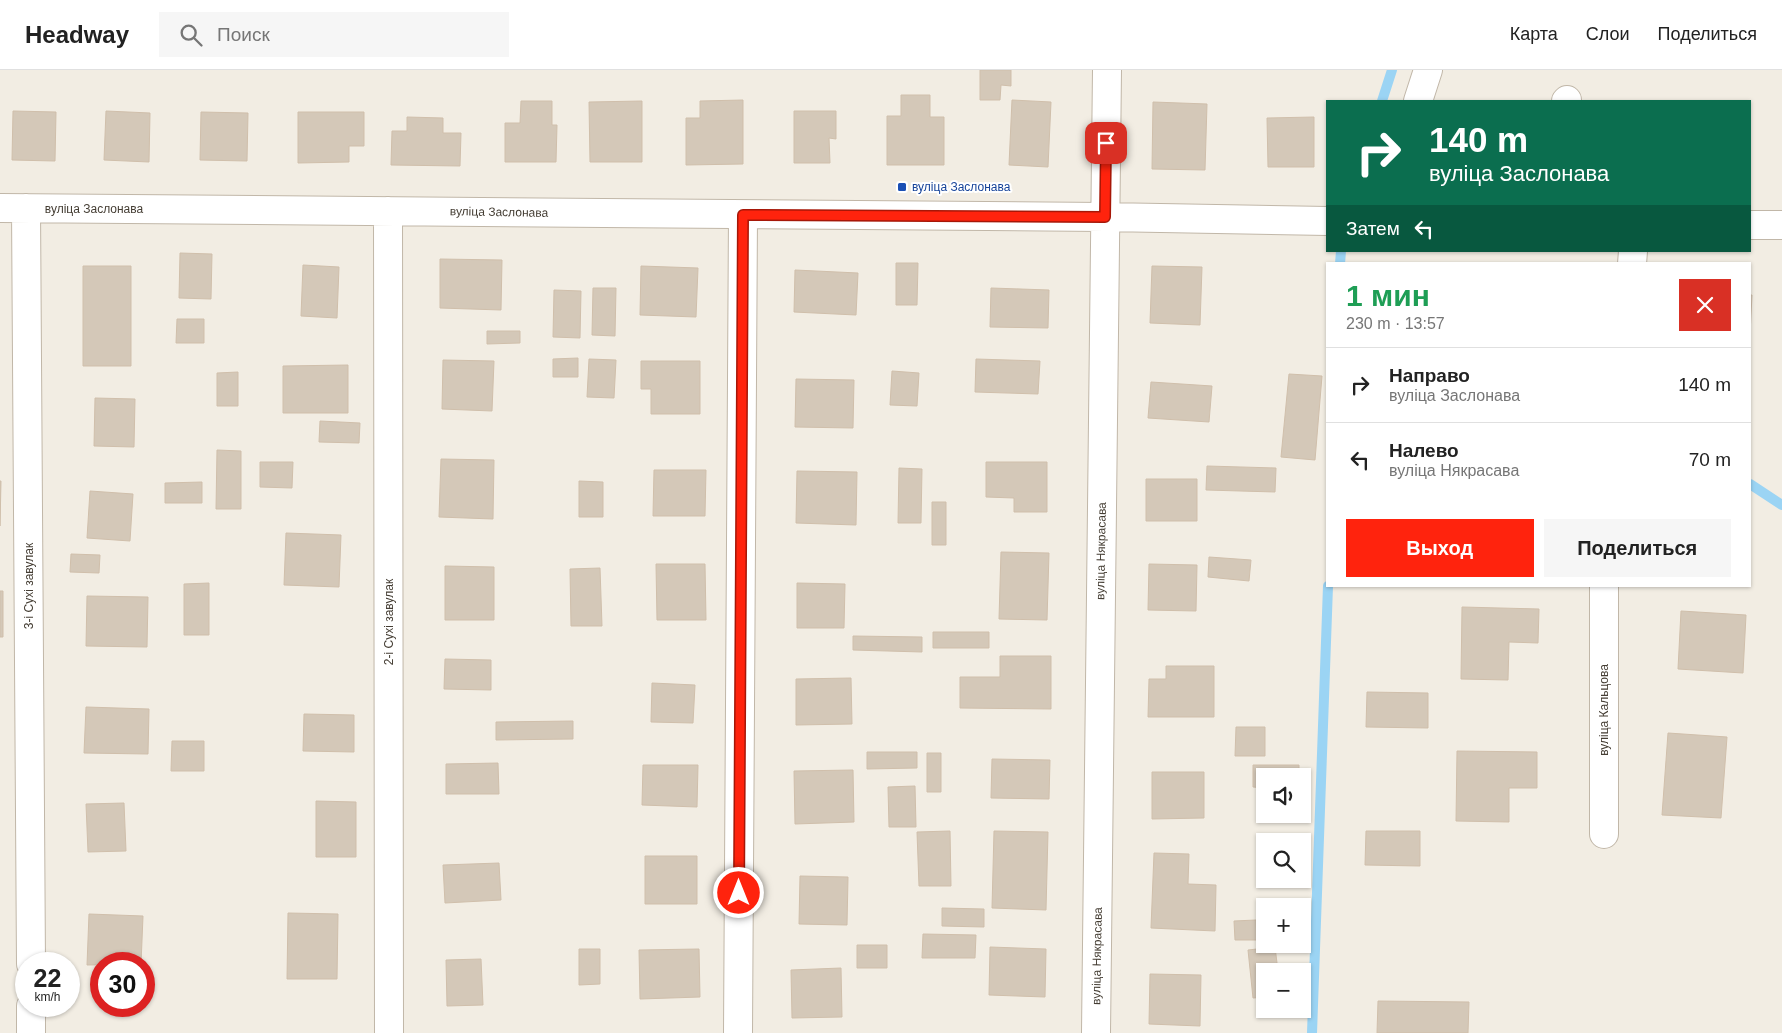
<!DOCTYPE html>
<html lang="ru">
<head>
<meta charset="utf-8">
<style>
	:root { --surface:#fff; --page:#f6f6f6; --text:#222; --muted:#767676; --line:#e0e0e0; --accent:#ff230d }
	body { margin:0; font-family:Arial,sans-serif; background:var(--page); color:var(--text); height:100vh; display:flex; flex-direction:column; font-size:19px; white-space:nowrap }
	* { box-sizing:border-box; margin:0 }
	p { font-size:16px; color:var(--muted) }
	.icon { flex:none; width:28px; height:28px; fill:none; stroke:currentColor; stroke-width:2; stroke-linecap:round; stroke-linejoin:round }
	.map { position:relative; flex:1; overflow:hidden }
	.sheet { position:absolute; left:1326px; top:192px; width:425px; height:325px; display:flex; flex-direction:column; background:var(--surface); border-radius:0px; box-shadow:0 1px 4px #0004 }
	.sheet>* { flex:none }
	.banner { position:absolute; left:1326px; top:30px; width:425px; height:152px; border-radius:0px; box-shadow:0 1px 4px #0004; background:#0b6e4f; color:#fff; overflow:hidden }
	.buttons { position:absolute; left:1256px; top:698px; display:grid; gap:10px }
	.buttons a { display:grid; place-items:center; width:55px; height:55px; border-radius:0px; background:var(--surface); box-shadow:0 1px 4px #0004; font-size:25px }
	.speed { position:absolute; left:15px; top:882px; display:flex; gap:10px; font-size:25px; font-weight:700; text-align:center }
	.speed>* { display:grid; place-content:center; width:65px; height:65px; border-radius:50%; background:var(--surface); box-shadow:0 1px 4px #0004; line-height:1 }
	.speed small { font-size:12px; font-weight:400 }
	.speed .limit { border:8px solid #d22; background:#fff; color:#111 }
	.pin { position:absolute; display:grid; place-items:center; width:42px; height:42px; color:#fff; margin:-21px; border-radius:10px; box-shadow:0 2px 8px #0006 }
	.me { position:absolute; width:55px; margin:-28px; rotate:0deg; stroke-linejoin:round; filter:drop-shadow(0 0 4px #0008) }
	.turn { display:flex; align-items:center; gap:18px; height:105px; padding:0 20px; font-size:22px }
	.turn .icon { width:65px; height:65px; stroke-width:2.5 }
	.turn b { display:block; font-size:35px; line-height:42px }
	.then { display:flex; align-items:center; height:48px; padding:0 20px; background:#0003; gap:10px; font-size:19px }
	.round { display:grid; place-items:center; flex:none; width:52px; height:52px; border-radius:0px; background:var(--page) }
	.head { display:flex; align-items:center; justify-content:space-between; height:85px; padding:0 20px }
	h1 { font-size:30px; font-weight:700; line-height:38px; color:#1e9e55 }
	.cta { display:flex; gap:10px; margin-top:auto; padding:10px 20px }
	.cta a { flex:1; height:58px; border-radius:0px; background:var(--accent); color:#fff; font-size:20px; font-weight:700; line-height:58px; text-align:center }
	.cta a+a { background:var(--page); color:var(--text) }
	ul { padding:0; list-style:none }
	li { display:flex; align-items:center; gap:15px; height:75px; padding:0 20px; border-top:1px solid var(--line) }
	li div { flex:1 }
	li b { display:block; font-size:19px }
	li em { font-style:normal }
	header { display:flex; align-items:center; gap:30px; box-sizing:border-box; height:70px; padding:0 25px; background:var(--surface); border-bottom:1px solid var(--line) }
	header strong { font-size:24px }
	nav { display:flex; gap:28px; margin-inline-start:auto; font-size:18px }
	.search { width:350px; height:45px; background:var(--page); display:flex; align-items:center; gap:12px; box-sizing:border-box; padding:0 18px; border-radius:0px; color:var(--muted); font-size:19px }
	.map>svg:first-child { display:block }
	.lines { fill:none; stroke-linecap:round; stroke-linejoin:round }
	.stream { stroke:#9bd4f4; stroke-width:10 }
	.building { fill:#d4c8b8; stroke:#d0bfab }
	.minor-casing { stroke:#c1b7a8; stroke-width:30 }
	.minor { stroke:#fff; stroke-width:28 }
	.route-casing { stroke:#a61708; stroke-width:12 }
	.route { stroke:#ff230d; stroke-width:9 }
	.transit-dot { fill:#1a4fb4; stroke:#fff; stroke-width:2 }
	.labels { text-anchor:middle; stroke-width:4; stroke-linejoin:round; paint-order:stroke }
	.transit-label { font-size:12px; fill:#164399; stroke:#fff; text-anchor:start }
	.street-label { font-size:12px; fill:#443d33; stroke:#fff }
</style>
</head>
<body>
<header>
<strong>Headway</strong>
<div class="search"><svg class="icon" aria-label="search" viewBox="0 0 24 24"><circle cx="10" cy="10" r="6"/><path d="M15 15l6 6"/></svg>Поиск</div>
<nav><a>Карта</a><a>Слои</a><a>Поделиться</a></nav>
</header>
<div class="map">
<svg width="1782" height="963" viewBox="0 0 1782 963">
	<rect width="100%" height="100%" fill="#f2ede3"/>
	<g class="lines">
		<path class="stream" d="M1382,31L1392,0
			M1340,194L1341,181
			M1750,414L1782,435
			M1312,963L1328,516"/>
	</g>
	<path class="building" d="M980,0H1011V16L1001,15L1000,30H980Z
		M901,25H930V47H944V95H887V46H901Z
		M743,30V94L686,95V48H700V31Z
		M1012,30L1051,32L1048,97L1009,95Z
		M521,31H552V55H557L556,92H505V53H520Z
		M642,31V92H590L589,32Z
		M1153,32L1207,34L1205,100L1152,99Z
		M13,41L56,42L55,91L12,90Z
		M106,41L150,43L149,92L104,90Z
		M794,41H836V69L829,68L830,93H794Z
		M201,42L248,43L247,91L200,90Z
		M298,42H364V76H349V92L298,93Z
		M407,47L443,48V63H461L460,96L391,95L392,61H407Z
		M1314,47V97H1268L1267,48Z
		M180,183L212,184L211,229L179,228Z
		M440,189L502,190L501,240L440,238Z
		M896,193H918L917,235H896Z
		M303,195L339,197L337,248L301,246Z
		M83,196H131V296H83Z
		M641,196L698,198L696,247L640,245Z
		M1152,196L1202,197L1200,255L1150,253Z
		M795,200L858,203L856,245L794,242Z
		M593,218H616L615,266L592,265Z
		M991,218L1049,220L1048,258L990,257Z
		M554,220L581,221L580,268L553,267Z
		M1750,225H1752L1750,264Z
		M177,249H204V273H176Z
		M487,261H520V273L487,274Z
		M578,288V307H553V289Z
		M589,289L616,290L614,328L587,327Z
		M976,289L1040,291L1038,324L975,322Z
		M443,290L494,291L492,341L442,339Z
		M641,291H700V344H651V319H641Z
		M348,295V343H283V296Z
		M892,301L919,303L917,336L890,335Z
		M238,302V336H217V303Z
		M1289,304L1322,306L1315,390L1281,387Z
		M796,309L854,310L853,358L795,357Z
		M1151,312L1212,316L1209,352L1148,348Z
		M95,328L135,329L134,377L94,376Z
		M320,351L360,353L359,373L319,372Z
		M217,380L241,381V439H216Z
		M441,389L494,390L493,449L439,447Z
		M260,392H293L292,418L260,417Z
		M986,392H1047V442H1014V428L986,427Z
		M1207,396L1276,398L1275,422L1206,420Z
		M899,398L922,399L921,453H898Z
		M654,400H706L705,446H653Z
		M797,401L857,402L856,455L796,453Z
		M1146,409H1197V451H1146Z
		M0,411H1L0,456Z
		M579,411L603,412V447H579Z
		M202,412V433H165V413Z
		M90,421L133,424L130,471L87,468Z
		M932,432H946V475H932Z
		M286,463L341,465L339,517L284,515Z
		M1001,482L1049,483L1047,550L999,549Z
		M71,484L100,485L99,503L70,502Z
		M1209,487L1251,490L1249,511L1208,507Z
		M656,494H705L706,550H657Z
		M1149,494L1197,495L1196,541L1148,540Z
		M445,496L494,497V550H445Z
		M600,498L602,556H571L570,499Z
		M209,513V565H184V514Z
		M797,513L845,514L844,558H797Z
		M0,521H3V567H0Z
		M87,526L148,527L147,577L86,576Z
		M1462,537L1539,539L1538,573L1509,572L1508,610L1461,609Z
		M1681,541L1746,545L1743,603L1678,599Z
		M933,562H989V578H933Z
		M853,566L922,567V582L853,580Z
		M1000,586H1051V639L960,638V607H1000Z
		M445,589L491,590V620L444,619Z
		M1166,596H1214V647H1148L1149,609H1166Z
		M851,608L852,654L796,655V609Z
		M652,613L695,615L693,653L651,652Z
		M1367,622L1428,623V658L1366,657Z
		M86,637L149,639L148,684L84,683Z
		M304,644L354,645V682L303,681Z
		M573,651V669L496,670V652Z
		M1236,657H1265V686H1235Z
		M1668,663L1727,667L1721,748L1662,745Z
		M172,671H204V701H171Z
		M1457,681L1537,682V718H1509V752L1456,751Z
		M867,682H917V698L867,699Z
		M927,683H941V722H927Z
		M992,689L1050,690L1049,729L991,728Z
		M498,693L499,724H446V694Z
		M643,695H698L697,737L642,735Z
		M1253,695H1299V706H1265V718L1253,717Z
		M853,700L854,752L795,754L794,701Z
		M1152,702H1204V748L1152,749Z
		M915,716L916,757H889L888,717Z
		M316,731L356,732V787H316Z
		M124,733L126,781L88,782L86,734Z
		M950,761L951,816H919L917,762Z
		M994,761L1048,762L1046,840L992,838Z
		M1366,761H1420V796L1365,795Z
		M1154,783L1189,784L1188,814L1216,815L1215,861L1151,858Z
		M645,786H697V834H645Z
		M499,793L501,830L445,833L443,795Z
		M800,806L848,807L847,855L799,854Z
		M942,838L984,839V857L942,856Z
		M288,843L338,844L337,909H287Z
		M89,844L143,846L141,894L87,895Z
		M1256,850L1257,870H1235L1234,851Z
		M923,864L976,865L975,888H922Z
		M857,875H887V898H857Z
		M990,877L1046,879L1045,927L989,925Z
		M1275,877L1278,901H1265V927L1253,928L1248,880Z
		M579,879H600V914L579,915Z
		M699,879L700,927L640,929L639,880Z
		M481,889L483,935L447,936L446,890Z
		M841,898L842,947L792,948L791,900Z
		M1150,904L1201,905L1200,956L1149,954Z
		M1378,931L1469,932L1468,963H1377Z"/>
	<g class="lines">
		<defs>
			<path id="minor" d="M1418,31L1428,0
				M1566,31L1567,30
				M0,138L1105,147L1328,151
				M26,138L31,894
				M388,141L389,963
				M1750,155H1782
				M1632,194L1633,181
				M1604,516V764
				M31,936V963
				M738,963L743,145
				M1096,963L1107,0"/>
		</defs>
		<use href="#minor" class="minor-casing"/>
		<use href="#minor" class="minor"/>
	</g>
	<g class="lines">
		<defs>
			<path id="route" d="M739,823L743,145L1105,147L1106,73"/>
		</defs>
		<use href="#route" class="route-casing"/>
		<use href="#route" class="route"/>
	</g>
	<rect class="transit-dot" x="897" y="112" width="10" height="10" rx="2.5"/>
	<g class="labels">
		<g class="transit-label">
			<text x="912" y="121">вуліца Заслонава</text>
		</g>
		<g class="street-label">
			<text x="94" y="143">вуліца Заслонава</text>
			<text transform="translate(499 142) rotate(1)" y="4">вуліца Заслонава</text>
			<text transform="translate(1101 481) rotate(-89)" y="4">вуліца Някрасава</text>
			<text transform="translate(29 516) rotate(-90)" y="4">3-і Сухі завулак</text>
			<text transform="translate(389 552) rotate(-90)" y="4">2-і Сухі завулак</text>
			<text transform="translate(1604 640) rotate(-90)" y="4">вуліца Кальцова</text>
			<text transform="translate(1097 886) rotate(-89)" y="4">вуліца Някрасава</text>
		</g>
	</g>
</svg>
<div class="buttons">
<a><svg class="icon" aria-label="sound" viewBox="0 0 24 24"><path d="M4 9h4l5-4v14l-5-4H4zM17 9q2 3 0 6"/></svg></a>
<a><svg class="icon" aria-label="search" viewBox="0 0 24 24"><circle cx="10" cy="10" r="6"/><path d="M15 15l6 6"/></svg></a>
<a>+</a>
<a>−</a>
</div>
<div class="speed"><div>22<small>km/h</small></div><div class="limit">30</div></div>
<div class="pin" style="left:1106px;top:73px;background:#d93025"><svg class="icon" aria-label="arrive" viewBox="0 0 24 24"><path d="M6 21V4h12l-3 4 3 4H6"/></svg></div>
<svg class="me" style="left:739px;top:823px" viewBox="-20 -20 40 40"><circle r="17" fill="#ff230d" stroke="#fff" stroke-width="3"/><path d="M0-11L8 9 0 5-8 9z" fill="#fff"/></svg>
<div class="banner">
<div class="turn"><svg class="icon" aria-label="right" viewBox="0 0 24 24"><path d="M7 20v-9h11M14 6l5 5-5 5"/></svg><div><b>140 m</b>вуліца Заслонава</div></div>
<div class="then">Затем<svg class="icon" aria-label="left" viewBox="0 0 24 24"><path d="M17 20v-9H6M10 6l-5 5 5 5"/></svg></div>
</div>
<section class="sheet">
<div class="head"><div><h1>1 мин</h1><p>230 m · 13:57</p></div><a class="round" style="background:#d93025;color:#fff"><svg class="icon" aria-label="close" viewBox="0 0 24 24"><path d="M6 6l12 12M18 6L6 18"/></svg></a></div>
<ul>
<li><svg class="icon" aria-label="right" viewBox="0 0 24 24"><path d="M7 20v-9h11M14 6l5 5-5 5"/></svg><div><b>Направо</b><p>вуліца Заслонава</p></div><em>140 m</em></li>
<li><svg class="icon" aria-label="left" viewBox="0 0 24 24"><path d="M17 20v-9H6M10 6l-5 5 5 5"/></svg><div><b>Налево</b><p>вуліца Някрасава</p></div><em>70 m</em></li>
</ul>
<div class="cta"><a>Выход</a><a>Поделиться</a></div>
</section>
</div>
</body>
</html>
